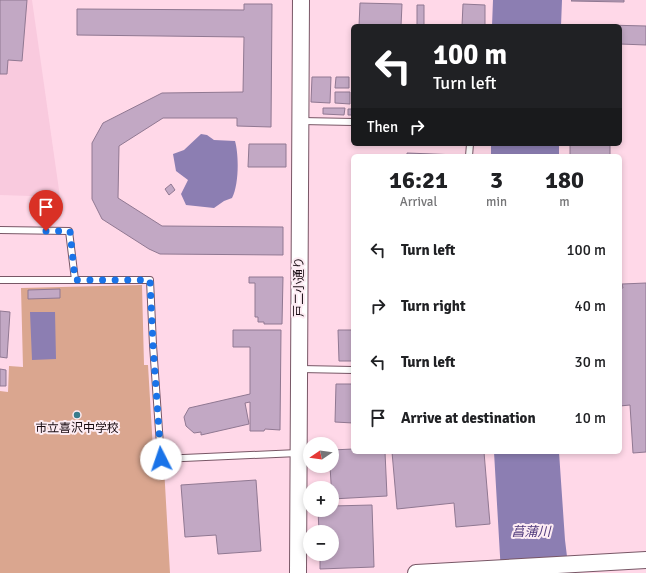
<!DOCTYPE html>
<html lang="en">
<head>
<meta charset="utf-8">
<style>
	:root { --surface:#fff; --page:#f2f2f2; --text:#202124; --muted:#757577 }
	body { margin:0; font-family:Signika,"Noto Sans JP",sans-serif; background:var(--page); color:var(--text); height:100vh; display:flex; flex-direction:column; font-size:15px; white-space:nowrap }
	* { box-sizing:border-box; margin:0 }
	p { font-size:13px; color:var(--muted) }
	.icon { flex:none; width:22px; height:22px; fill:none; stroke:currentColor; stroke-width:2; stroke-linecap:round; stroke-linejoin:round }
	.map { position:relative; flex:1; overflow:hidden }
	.sheet { position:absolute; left:351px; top:154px; width:271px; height:300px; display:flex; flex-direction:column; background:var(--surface); border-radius:6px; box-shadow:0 2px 6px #0003 }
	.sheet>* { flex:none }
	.banner { position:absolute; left:351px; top:24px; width:271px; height:122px; border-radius:6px; box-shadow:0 2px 6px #0003; background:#202124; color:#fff; overflow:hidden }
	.needle { width:26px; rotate:257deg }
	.controls { position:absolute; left:303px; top:437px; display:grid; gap:8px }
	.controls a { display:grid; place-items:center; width:36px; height:36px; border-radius:50%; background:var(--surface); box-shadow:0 2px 6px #0003; font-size:20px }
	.pin { position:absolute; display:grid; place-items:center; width:34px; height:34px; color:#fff; margin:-41px -17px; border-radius:50% 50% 50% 0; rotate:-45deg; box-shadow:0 0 4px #0007 }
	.pin .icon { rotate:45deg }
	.me { position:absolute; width:44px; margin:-22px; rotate:356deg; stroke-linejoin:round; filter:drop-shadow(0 0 3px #0008) }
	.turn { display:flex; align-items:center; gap:14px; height:84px; padding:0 16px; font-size:18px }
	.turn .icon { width:52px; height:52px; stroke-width:2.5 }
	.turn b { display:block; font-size:28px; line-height:34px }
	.then { display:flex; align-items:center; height:38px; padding:0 16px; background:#0003; gap:8px; font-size:15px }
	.eta { display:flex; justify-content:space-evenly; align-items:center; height:68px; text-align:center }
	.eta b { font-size:24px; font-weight:700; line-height:28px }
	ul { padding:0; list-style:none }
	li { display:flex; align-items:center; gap:12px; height:56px; padding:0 16px }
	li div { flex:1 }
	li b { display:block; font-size:15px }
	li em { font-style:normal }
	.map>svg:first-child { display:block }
	.built { fill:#f9cade }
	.green { fill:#daa68f }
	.water { fill:#8c7eb2 }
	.building { fill:#c2a8c4; stroke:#907892 }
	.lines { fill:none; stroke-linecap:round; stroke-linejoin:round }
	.service-casing { stroke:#785766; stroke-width:8 }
	.tertiary-casing { stroke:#785766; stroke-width:18 }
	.service { stroke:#fff; stroke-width:6 }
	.tertiary { stroke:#fff; stroke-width:16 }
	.route { stroke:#1a73e8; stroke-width:7; stroke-dasharray:0 12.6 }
	.poi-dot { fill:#387c8c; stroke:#fdecf3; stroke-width:1.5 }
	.labels { text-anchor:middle; stroke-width:4; stroke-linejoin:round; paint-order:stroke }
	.street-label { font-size:12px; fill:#160a10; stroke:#fdecf3 }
	.poi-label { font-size:12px; fill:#160a10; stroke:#fdecf3 }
	.water-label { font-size:13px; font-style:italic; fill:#503a7c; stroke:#fdecf3 }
</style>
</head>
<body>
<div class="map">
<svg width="646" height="573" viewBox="0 0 646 573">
	<rect width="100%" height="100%" fill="#ffd8e8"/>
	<path class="built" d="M0,0H32L60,197L0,195Z"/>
	<path class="green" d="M142,285L144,365H148L154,467H164L170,573H0V391L8,392L9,366L23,367L21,288Z"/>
	<path class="water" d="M493,0H562L561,26H492Z
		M201,134L207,135L214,140L235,141C239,155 239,185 232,198L224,201L214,208L186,205L181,194L188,180L176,171L173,154L184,150Z
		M491,144H559V156H491Z
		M30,312H55L56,359L32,360Z
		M494,452H559L565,540L569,573H501Z"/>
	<path class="building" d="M0,0H27L22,61L8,60L7,74H0Z
		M572,0H624V2L571,1Z
		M360,3L402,4L401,26H359Z
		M244,4H272L271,127L237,126V118H163L119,146L118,198L162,226L283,227V255L160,254L149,249L102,219L92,199V143L103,123L162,93L243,92L244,37L77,35V9L244,10Z
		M463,4L485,5V26H462Z
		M417,5H424V26H417Z
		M607,25L646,26V45L620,44V26Z
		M312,77H331L330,103L311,102Z
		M336,77H349V88H335Z
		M335,92H350V104L335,103Z
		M323,108H345L344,115L323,114Z
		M348,109H353V115H348Z
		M249,144H286V167H248Z
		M570,144H610V156H570Z
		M407,153L458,155V156H407Z
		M171,184L175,190L169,195L165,189Z
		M249,277H283L282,324H264V322H258V317H255V283H249Z
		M646,283V452L633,453L630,405L620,406V288H623L622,284Z
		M60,289V298L28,299V290Z
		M0,311L10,312L7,358L0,357Z
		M233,330H281L280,430L265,429L264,431H250V402L245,403L249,424L201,435V432L194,433L186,426L184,417L189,408L250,394V347H233Z
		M338,330H353V361H339Z
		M0,369L6,370V386H0Z
		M336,384H353V423L335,422Z
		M353,449V452H385L387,496L332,499L330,466H332V450Z
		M392,452H484L490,524L456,527L454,503L397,509Z
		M256,480L261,551L218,554L216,535L185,537L181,485Z
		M372,505L374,567L320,569V554H332V532H319L318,510H332V506Z"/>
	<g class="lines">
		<defs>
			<path id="service" d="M302,121L353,122
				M469,156L470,144
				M0,230L69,231L75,280
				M0,280H150L153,345L161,459L298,453
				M301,369L353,370"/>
			<path id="tertiary" d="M298,573L301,0
				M416,573L646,560"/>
		</defs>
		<use href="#service" class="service-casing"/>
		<use href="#tertiary" class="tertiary-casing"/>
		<use href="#service" class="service"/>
		<use href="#tertiary" class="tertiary"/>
	</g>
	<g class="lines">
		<path class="route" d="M46,231H70L75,280H150L153,345L161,459"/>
	</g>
	<circle class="poi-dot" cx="77" cy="415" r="4"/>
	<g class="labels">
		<g class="street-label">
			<text transform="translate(299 287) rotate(-90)" y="4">戸二小通り</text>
		</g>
		<g class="poi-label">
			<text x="77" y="432">市立喜沢中学校</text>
		</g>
		<g class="water-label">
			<text x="531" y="536">菖蒲川</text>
		</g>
	</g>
</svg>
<div class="controls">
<a><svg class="needle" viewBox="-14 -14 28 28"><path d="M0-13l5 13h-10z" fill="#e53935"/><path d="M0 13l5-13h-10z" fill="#757577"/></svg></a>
<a>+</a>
<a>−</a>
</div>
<div class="pin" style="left:46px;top:231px;background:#d93025"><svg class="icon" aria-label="arrive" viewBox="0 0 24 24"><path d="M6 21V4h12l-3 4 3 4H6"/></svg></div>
<svg class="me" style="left:161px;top:459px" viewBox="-20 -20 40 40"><circle r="19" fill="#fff"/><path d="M0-13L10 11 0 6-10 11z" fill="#1a73e8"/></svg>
<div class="banner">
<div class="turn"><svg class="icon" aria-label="left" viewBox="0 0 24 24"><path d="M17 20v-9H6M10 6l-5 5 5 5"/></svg><div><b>100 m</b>Turn left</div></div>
<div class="then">Then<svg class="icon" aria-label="right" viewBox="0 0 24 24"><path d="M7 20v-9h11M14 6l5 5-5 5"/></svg></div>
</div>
<section class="sheet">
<div class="eta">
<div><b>16:21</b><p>Arrival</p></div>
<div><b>3</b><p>min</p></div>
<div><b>180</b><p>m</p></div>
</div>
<ul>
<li><svg class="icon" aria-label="left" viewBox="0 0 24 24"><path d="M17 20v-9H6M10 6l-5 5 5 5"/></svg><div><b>Turn left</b></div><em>100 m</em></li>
<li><svg class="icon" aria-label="right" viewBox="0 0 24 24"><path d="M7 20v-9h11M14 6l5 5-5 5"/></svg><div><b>Turn right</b></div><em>40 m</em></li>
<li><svg class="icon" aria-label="left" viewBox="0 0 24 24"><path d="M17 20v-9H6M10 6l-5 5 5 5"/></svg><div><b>Turn left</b></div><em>30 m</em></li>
<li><svg class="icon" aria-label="arrive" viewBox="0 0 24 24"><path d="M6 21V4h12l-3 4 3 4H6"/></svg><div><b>Arrive at destination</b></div><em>10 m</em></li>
</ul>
</section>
</div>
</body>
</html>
